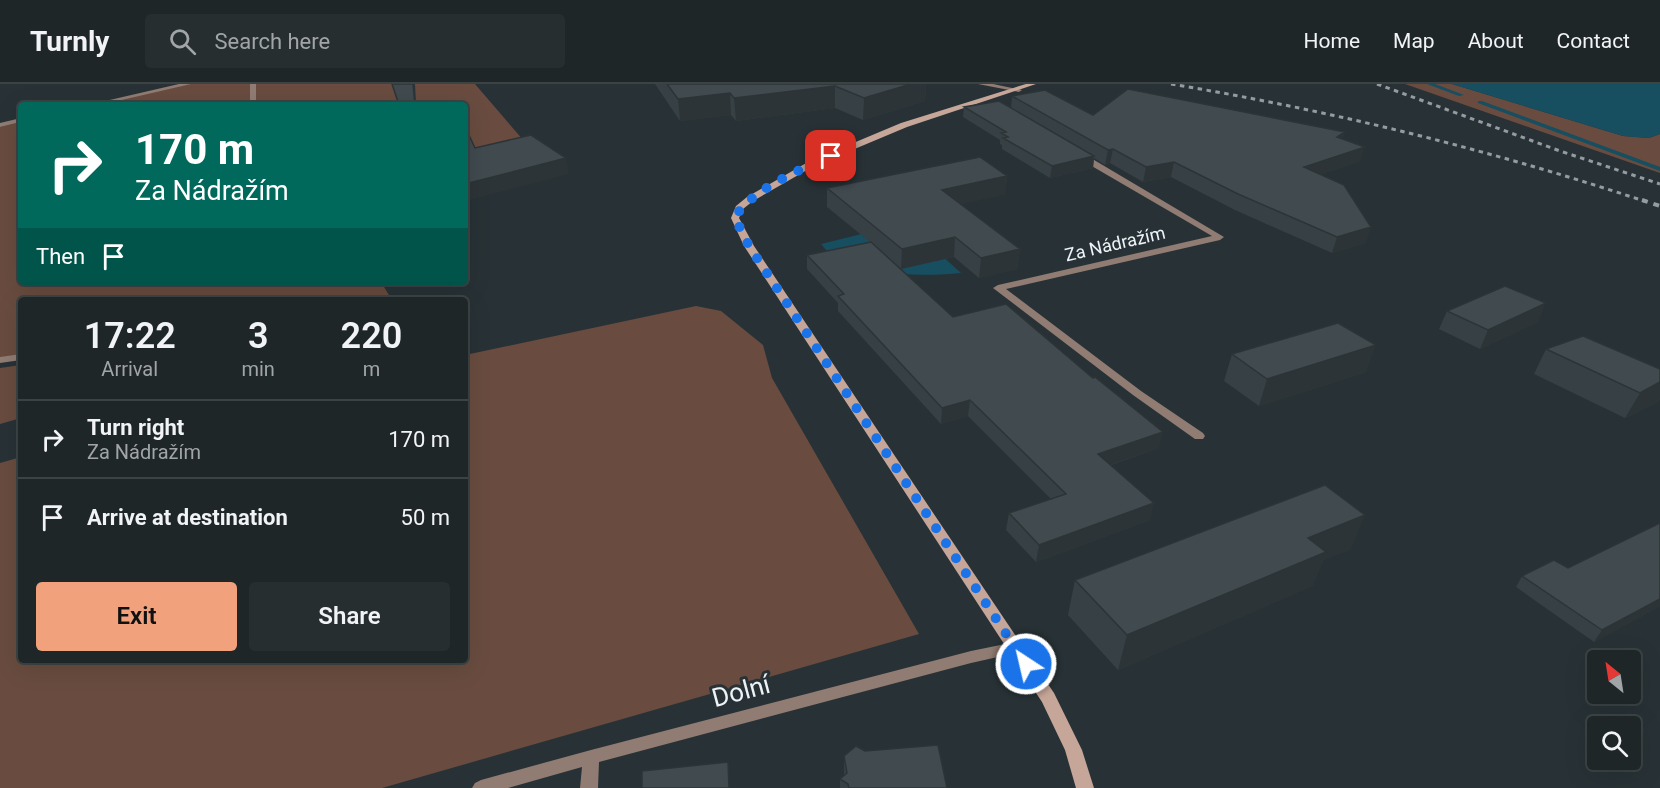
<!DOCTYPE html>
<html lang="en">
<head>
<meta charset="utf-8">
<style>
	:root { --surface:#1e2628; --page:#262e30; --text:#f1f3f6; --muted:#a1a5a8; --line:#3c4345; --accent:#f1a17c }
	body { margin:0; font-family:Roboto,sans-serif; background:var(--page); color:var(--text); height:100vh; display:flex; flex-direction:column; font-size:22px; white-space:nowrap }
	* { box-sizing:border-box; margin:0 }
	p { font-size:20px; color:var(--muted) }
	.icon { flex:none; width:33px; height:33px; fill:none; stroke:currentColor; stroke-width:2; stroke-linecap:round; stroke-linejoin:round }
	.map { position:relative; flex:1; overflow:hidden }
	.details { position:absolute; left:18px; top:213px; width:450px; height:366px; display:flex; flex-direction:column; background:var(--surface); border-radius:6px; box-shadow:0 6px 24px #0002,0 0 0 2px var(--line) }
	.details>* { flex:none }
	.guide { position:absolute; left:18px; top:18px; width:450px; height:183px; border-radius:6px; box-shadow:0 6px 24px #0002,0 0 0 2px var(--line); background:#00695c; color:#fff; overflow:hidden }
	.needle { width:39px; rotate:330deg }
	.tools { position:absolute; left:1587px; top:566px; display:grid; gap:12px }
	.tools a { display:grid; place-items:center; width:54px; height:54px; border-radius:6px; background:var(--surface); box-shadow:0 6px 24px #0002,0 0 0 2px var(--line); font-size:30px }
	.pin { position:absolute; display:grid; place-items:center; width:51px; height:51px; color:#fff; margin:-26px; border-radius:12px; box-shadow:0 3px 9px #0006 }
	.me { position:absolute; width:66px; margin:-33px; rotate:325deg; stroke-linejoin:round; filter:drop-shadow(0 0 4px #0008) }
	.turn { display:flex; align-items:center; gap:21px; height:126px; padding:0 18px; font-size:27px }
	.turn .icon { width:78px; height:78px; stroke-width:2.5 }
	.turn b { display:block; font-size:42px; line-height:51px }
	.then { display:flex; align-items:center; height:57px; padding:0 18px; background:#0003; gap:12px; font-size:22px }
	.eta { display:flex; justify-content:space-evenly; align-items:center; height:102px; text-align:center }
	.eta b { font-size:36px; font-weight:600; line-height:42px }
	.primary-button { display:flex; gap:12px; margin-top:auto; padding:12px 18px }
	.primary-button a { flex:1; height:69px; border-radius:6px; background:var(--accent); color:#111; font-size:24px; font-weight:600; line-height:69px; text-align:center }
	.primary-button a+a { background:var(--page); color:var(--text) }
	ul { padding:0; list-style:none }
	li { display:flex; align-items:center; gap:18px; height:78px; padding:0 18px; border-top:2px solid var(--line) }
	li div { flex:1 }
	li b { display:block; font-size:22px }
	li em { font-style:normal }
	header { display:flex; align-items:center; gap:36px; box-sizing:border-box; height:84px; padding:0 30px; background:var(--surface); border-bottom:2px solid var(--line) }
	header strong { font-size:28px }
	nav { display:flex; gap:33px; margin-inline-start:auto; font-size:21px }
	.search { width:420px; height:54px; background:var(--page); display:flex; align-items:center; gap:15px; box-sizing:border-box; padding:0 21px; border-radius:6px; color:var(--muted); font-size:22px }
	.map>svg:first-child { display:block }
	.green { fill:#694c3f }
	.water { fill:#174e60 }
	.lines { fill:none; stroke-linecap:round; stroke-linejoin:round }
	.stream { fill:#174e60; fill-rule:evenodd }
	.service { fill:#907c73; fill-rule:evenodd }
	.minor { fill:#907c73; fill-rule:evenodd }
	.secondary { fill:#c6a698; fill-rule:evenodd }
	.rail-far1 { stroke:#949ca0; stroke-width:3; stroke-dasharray:4.5 4.5; stroke-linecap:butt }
	.rail { stroke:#949ca0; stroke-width:4; stroke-dasharray:6 6; stroke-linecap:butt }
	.wall { fill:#374044 }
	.shaded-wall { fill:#2d3437 }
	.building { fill:#404a4f; stroke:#2d3437; stroke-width:1.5 }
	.route { stroke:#1a73e8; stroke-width:10; stroke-dasharray:0 18 }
	.labels { text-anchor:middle; stroke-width:6; stroke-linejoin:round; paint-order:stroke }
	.far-street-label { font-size:18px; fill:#edf3f6; stroke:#283236 }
	.near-street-label { font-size:26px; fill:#edf3f6; stroke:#283236 }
</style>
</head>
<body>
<header>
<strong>Turnly</strong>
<div class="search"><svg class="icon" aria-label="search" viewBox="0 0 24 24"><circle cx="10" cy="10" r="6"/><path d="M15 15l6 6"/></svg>Search here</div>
<nav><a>Home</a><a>Map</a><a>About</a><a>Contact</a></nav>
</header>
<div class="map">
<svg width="1660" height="704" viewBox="0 0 1660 704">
	<rect width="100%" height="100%" fill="#283236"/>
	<path class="green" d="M189,0H475L524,57L465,66V21H95Z
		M1405,0H1452L1623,52L1649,54L1660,50V89Z
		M21,38V198H381L392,216H21V273L0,276V43Z
		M696,222L721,227L763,261L772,294L919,550L382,704H0V379L21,373V576H465V271Z
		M21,281V334L0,340V284Z"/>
	<path class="water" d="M1452,0H1660V50L1649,54L1623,52Z
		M906,139L961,189C925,193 844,193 821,160Z"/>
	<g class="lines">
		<path class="stream" d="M1427,0H1435L1464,11L1459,12Z
			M1478,17H1482L1660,83V87L1478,19Z"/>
		<path class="service" d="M250,0H256V21H250Z"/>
		<path class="minor" d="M179,0H191L100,21H88Z
			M978,0H993L1022,6L1019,8Z
			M21,34V38L0,43V39Z
			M1078,70H1084L1224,153L1220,156L1006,205L1141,307L1203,349L1205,352L1203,355H1195L1133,311L993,204L998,201L1212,152L1078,74Z
			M21,270V276L0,279V273Z
			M1015,558L1020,560L1023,564L1020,568L971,579L599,678L598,704H580L582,683L508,704H472L475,699L481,696L591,666L971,567Z"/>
		<path class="secondary" d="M1026,0H1036L907,43L814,82L753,117L743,125L739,134L754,162L1054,609L1082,666L1094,704H1076L1065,666L1042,618L744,162L731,134L736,122L747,113L808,78L901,39Z"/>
		<path class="rail-far1" d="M1171,0C1333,27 1491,66 1647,118
			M1377,0L1560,67L1660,100"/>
		<path class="rail" d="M1642,116L1660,122"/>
	</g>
	<path class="wall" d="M655,0H926L925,17L863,36L835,24L736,37L731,31L680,37Z
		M1012,12L1093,31L1345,48L1342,55L1360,77L1321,90L1366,159L1332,169L1235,126L1171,93L1143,98L1110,79L1105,81L1094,74L1093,84L1050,94L1002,65V61L1000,60V56L963,33L964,23H1011Z
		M1007,92L1005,110L960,120L1020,165L1017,185L979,194L954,173L901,185L953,233L1159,364L1111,381L1150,436L1036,478L1006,446L1009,429L1051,415L968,332L941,340L838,227V219L807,185V171L870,158L827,123V104Z
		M1447,227L1538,238L1480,265L1439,245Z
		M1546,265L1660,285V314L1659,317L1625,334L1534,290Z
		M1232,270L1366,288L1259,322L1224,297Z
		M1660,439V522L1594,558L1516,503L1522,492L1568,484Z
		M1351,465L1323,476L1312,502L1118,586L1068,531L1075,496Z
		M865,667L947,704H840V695L844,691V672Z"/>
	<path class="shaded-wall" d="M413,0H415L416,21H415Z
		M904,0H926L925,17L863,36L864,14Z
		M835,2V24L736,37L734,14Z
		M730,9L731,31L680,37L678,15Z
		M1345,48L1340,62L1337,53Z
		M1365,63L1360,77L1300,97L1304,83Z
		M1113,65L1110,79L1105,81L1108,66Z
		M1094,72L1093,84L1050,94L1052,82Z
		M566,74L569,90L465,117V100Z
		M1174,78L1171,93L1143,98L1146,83Z
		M1007,92L1005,110L941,125L942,106Z
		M1371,143L1366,159L1332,169L1337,153Z
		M955,153L954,173L901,185L902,165Z
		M1020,165L1017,185L979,194L981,174Z
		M1546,219L1538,238L1480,265L1488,246Z
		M1376,261L1366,288L1259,322L1267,295Z
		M1660,298V314L1659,317L1625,334L1640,309Z
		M970,316L968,332L941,340L942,324Z
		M1163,348L1159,364L1095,386L1098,370Z
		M1154,419L1150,436L1036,478L1039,461Z
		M1365,431L1351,465L1323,476L1312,502L1118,586L1127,551L1308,454Z
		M1660,515V522L1594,558L1602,546Z"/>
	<path class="building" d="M392,0H413L415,21H399Z
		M667,0H911L864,14L835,2L734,14L730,9L678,15Z
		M1128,5L1345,48L1337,53L1365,63L1304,83L1344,101L1371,143L1337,153L1238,110L1174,78L1146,83L1113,65L1108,66L1012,12L1045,6L1093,31Z
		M999,17L1094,72L1052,82L1003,54L1008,53L1001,49L1006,48L964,23Z
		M468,49L475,64L531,51L566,74L465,100V50Z
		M980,73L1007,92L942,106L1020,165L981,174L955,153L902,165L827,104Z
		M871,158L953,233L1006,220L1093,294L1095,293L1163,348L1098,370L1154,419L1039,461L1009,429L1066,410L970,316L942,324L838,212L844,210L807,171Z
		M1505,202L1546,219L1488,246L1447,227Z
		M1338,239L1376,261L1267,295L1232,270Z
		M1583,252L1660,285V298L1640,309L1546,265Z
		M1325,401L1365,431L1308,454L1326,468L1127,551L1075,496Z
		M1660,439V515L1602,546L1522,492L1554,476L1568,484Z
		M938,661L947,704H849L848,700L840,695L847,689L844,672L856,662L865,667Z
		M728,678L729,704H642V687Z"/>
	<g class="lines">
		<path class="route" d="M831,72C805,83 747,108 735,134L749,162L1026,580"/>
	</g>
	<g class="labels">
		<g class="far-street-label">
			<text transform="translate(1115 160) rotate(-13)" y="6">Za Nádražím</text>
		</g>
		<g class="near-street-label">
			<text transform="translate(741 607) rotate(-15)" y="9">Dolní</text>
		</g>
	</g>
</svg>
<div class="tools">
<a><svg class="needle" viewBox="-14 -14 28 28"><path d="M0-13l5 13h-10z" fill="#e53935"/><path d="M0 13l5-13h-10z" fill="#a1a5a8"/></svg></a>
<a><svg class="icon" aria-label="search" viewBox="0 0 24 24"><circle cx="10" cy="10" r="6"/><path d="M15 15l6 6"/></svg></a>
</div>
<div class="pin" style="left:831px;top:72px;background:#d93025"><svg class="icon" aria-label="arrive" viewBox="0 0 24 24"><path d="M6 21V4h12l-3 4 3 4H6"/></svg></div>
<svg class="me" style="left:1026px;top:580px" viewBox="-20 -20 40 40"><circle r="17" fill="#1a73e8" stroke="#fff" stroke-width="3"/><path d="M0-11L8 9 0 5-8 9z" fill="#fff"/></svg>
<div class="guide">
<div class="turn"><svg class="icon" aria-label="right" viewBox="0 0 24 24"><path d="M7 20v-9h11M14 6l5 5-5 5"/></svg><div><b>170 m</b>Za Nádražím</div></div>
<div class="then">Then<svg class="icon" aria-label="arrive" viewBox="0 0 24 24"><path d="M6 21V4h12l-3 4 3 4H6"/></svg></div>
</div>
<section class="details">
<div class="eta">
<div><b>17:22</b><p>Arrival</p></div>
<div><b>3</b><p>min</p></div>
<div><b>220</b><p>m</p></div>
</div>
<ul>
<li><svg class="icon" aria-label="right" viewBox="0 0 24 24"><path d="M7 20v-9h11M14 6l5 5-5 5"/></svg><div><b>Turn right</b><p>Za Nádražím</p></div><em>170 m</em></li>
<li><svg class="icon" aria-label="arrive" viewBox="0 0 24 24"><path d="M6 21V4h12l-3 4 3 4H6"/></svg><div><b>Arrive at destination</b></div><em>50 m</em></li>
</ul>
<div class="primary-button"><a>Exit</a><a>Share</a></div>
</section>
</div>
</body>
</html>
